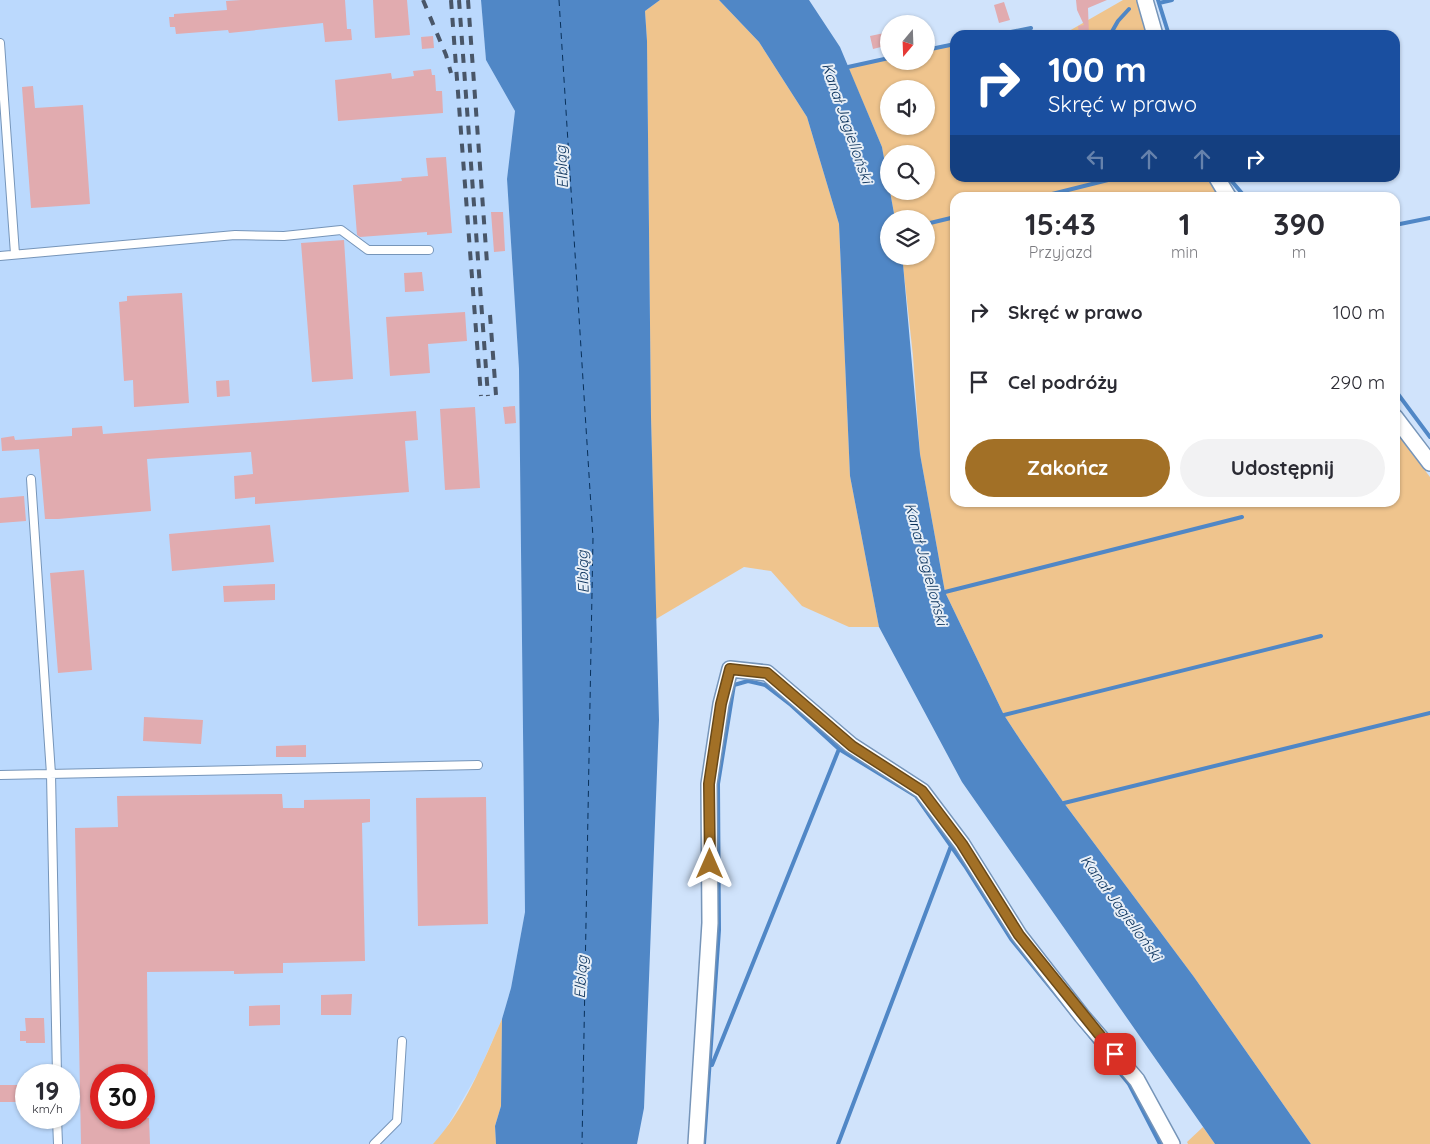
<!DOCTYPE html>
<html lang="pl">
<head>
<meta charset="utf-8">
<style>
	:root { --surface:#fff; --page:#f2f2f3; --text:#2b2b33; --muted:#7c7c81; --accent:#a27026 }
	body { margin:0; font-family:Quicksand,sans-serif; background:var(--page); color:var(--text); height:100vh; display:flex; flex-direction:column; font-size:19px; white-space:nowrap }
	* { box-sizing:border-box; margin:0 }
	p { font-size:16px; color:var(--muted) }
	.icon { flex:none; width:28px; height:28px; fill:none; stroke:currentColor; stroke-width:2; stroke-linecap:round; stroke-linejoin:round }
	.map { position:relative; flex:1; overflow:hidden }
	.panel { position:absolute; left:950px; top:192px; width:450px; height:315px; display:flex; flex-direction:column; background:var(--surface); border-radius:15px; box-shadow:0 1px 4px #0004 }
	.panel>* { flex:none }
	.hud { position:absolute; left:950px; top:30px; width:450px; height:152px; border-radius:15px; box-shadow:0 1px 4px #0004; background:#1a4fa0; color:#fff; overflow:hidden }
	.needle { width:32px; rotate:199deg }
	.tools { position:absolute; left:880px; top:15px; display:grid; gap:10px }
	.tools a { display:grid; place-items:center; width:55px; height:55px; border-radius:50%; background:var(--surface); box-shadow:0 1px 4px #0004; font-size:25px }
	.speed { position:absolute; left:15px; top:1064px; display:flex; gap:10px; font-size:25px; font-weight:700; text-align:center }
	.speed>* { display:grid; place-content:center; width:65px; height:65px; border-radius:50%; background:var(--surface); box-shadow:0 1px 4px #0004; line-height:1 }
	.speed small { font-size:12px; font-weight:400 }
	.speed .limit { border:8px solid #d22; background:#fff; color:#111 }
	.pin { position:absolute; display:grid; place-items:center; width:42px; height:42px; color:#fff; margin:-21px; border-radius:10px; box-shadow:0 2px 8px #0006 }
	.me { position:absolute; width:55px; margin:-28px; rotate:0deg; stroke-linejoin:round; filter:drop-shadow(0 0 4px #0008) }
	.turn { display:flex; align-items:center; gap:18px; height:105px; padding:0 15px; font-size:22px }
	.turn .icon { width:65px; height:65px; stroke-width:2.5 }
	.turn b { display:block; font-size:35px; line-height:42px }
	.lanes { display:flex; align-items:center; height:48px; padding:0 15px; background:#0003; justify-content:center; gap:25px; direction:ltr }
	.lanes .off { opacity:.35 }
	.eta { display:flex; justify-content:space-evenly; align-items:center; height:85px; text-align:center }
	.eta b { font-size:30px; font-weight:800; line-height:35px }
	.action { display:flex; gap:10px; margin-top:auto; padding:10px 15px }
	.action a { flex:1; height:58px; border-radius:30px; background:var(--accent); color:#fff; font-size:20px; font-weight:800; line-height:58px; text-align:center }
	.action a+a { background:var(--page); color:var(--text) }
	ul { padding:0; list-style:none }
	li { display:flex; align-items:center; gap:15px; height:70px; padding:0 15px }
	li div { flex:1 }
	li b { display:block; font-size:19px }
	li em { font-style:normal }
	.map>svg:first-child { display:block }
	.built { fill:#bbd9fd; fill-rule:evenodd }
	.green { fill:#efc48d; fill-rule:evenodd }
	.water { fill:#5087c6 }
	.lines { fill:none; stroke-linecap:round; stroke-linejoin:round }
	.stream { stroke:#5087c6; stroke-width:4 }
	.ferry { stroke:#08305a; stroke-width:1; stroke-dasharray:6 5; stroke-linecap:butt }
	.building { fill:#e1abaf }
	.service-casing { stroke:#7695b9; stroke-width:10 }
	.minor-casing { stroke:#7695b9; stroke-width:18 }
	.service { stroke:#fff; stroke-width:8 }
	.minor { stroke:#fff; stroke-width:15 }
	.rail { stroke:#495668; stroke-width:4; stroke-dasharray:9 9; stroke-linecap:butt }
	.route-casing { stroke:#694919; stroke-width:12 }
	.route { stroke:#a27026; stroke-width:9 }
	.labels { text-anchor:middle; stroke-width:4; stroke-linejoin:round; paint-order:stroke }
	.water-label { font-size:15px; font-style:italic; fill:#08305a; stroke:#e8eff7 }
</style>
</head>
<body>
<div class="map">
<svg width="1430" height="1144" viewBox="0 0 1430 1144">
	<rect width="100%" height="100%" fill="#d0e3fb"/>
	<path class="built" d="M0,0H481L486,60L515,111L507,179L519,369L525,912L511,988L502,1019L478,1073L444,1132L433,1144H0ZM26,1075H69V1118H26ZM101,1075H144V1118H101Z"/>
	<path class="green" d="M660,0H719L759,42L807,117L839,224L850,476L879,627H849L802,606L771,571L744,567L656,619L651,417L647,41L645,11Z
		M1123,0H1139L1149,35H1062Z
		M955,44V178H1210L1221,197L955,198V502H1395V431L1430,477V1144H1311L1194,977L1064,803L1021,741L1004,715L945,592L920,454L913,356L902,256H926V219H895L890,191H926V154H889V185L882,147L848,67L889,58V61H926V50ZM889,89H926V126H889Z
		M502,1019L501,1106L495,1126L496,1144H433C464,1111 484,1060 502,1019Z
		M1203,1127L1215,1144H1188L1187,1142Z"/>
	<path class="water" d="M481,0H660L645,11L647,41L651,417L659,720L644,1108L637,1144H496L495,1126L501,1106L502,1019L511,988L525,912L519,369L507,179L515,111L486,60Z
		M719,0H809L840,47L882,147L895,219H889V256H902L903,264L920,454L945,592L1004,715L1021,741L1064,803L1194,977L1311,1144H1215L962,782L879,627L850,476L839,224L807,117L759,42Z"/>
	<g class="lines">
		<path class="stream" d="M1158,0L1169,35
			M1159,3L1172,0
			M996,35L1031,28
			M1110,35L1118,21L1129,9
			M926,50L955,44
			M848,67L889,58
			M1229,178L1246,198
			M1036,198L1116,178
			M926,224L955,217
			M1395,225L1430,218
			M1395,390L1430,437
			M945,592L1242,517
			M1004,715L1321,636
			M1064,803L1430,713
			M712,1065L839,749
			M704,1144L719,930L718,784L734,685L748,681L765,685L791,705L839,749L916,796L965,866L1011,939L1129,1084L1160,1144
			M838,1144L951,846"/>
		<path class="ferry" d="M559,0L593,538L582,1144"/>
	</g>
	<path class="building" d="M241,0H345L347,29H351L352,40L325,42L323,23L229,33L228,30L176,34L175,27H170L169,17H174V14L227,10L226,1Z
		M373,0H407L410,35L375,38Z
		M1076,0H1107L1088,8L1089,35H1079L1078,26L1084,25L1077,10Z
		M1004,2L1010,20L999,23L994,5Z
		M889,32V45L873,49L870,36Z
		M433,36L434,48L422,49L421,37Z
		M431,69L432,75H435L436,91H442L443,113L338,121L335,80L391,73L392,79L414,76L413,71Z
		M33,86L35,108L83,105L90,204L31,208L22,87Z
		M446,157L452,233L427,235V232L360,237L357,235L353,185L402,181L401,178L428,176L426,158Z
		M491,212H503L505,251L494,252Z
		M344,240L353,379L312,382L301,243Z
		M422,272L424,291L405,292L404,273Z
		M182,293L189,403L134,407L133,380L124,381L119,302L127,301V296Z
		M465,312L467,341L428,344L430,373L390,376L386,317Z
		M229,380L230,396L217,397L216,381Z
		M515,406L516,423L505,424L503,407Z
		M475,407L480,488L445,490L440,409Z
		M416,411L418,440L405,441L409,492L255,504V497L235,499L234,476L253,474L251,452L147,459L151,511L58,519H45L39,449L2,451L1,438L14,436L15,440L72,436V428L102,426L103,434Z
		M24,496L26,521L0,523V498Z
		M270,525L274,562L172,571L169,534Z
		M84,570L92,670L58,673L50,573Z
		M275,584V600L224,602L223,586Z
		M144,717L203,720L201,744L143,741Z
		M306,745V757H276V746Z
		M282,794L283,808H304V800L370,799V822L362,823L365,961L283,963V973L234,974V971L147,972L148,1075H101V1118H149L150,1144H81L75,828L118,827L117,796Z
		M486,797L488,924L418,926L416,798Z
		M352,994L351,1015H321V995Z
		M280,1005V1025L249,1026V1006Z
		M25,1018H44L45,1043H26V1041H20V1031H26Z
		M0,1085H26V1102H0Z"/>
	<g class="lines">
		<defs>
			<path id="service" d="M0,43L15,254
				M0,256L235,235L284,236L341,230L368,250H429
				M31,479L51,774L57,1075
				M0,775L478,765
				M57,1118L58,1144
				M374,1144L397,1121L402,1041"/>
			<path id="minor" d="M1145,0L1155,35
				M1217,178L1229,198
				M1395,417L1430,463
				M696,1144L710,923L709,784L721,704L730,669L767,673L851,745L922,791L962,844L1019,935L1082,1016L1137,1080L1172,1144"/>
		</defs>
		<use href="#service" class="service-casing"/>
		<use href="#minor" class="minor-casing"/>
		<use href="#service" class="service"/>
		<use href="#minor" class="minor"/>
		<path class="rail" d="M423,0L446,55L451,73
			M451,0L481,396
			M459,0L488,396
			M468,0L487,263
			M490,315L496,395"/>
	</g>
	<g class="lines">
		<defs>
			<path id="route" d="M710,864L709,784L721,704L730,669L767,673L852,746L922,791L962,844L1019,935L1115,1054"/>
		</defs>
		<use href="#route" class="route-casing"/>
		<use href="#route" class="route"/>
	</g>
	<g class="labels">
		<g class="water-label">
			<text transform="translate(847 123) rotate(71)" y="5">Kanał Jagielloński</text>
			<text transform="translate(562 167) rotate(-93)" y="5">Elbląg</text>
			<text transform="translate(926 564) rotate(75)" y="5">Kanał Jagielloński</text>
			<text transform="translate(583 572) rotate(-92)" y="5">Elbląg</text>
			<text transform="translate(1121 908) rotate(54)" y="5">Kanał Jagielloński</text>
			<text transform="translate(581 977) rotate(-87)" y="5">Elbląg</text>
		</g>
	</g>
</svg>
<div class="tools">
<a><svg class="needle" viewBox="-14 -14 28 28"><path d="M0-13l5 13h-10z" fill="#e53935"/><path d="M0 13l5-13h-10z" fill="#7c7c81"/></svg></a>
<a><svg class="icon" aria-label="sound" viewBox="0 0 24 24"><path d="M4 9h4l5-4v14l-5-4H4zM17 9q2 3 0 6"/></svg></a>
<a><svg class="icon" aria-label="search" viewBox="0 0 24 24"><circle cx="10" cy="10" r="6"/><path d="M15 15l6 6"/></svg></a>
<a><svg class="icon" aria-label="layers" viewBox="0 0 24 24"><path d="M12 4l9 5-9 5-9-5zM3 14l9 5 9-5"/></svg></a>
</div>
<div class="speed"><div>19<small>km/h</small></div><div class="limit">30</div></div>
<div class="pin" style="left:1115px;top:1054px;background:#d93025"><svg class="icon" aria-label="arrive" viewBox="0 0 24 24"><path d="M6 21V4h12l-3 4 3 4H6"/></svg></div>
<svg class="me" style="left:710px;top:864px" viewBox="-20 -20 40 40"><path d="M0-17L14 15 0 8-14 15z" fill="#a27026" stroke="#fff" stroke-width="4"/></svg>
<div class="hud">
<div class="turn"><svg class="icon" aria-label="right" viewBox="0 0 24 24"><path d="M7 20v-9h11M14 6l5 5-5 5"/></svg><div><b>100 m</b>Skręć w prawo</div></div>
<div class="lanes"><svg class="icon off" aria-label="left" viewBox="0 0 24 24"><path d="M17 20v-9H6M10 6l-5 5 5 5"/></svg><svg class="icon off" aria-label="ahead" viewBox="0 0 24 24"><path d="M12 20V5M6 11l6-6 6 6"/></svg><svg class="icon off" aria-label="ahead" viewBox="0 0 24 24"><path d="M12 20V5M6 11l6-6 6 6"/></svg><svg class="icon" aria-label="right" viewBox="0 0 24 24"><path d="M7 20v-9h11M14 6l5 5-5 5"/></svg></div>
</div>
<section class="panel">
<div class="eta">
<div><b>15:43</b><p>Przyjazd</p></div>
<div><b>1</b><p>min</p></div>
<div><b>390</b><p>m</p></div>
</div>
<ul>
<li><svg class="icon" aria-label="right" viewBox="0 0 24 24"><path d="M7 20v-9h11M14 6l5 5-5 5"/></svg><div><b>Skręć w prawo</b></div><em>100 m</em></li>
<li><svg class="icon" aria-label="arrive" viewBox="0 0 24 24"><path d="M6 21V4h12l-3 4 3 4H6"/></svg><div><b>Cel podróży</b></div><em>290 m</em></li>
</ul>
<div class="action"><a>Zakończ</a><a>Udostępnij</a></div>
</section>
</div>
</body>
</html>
